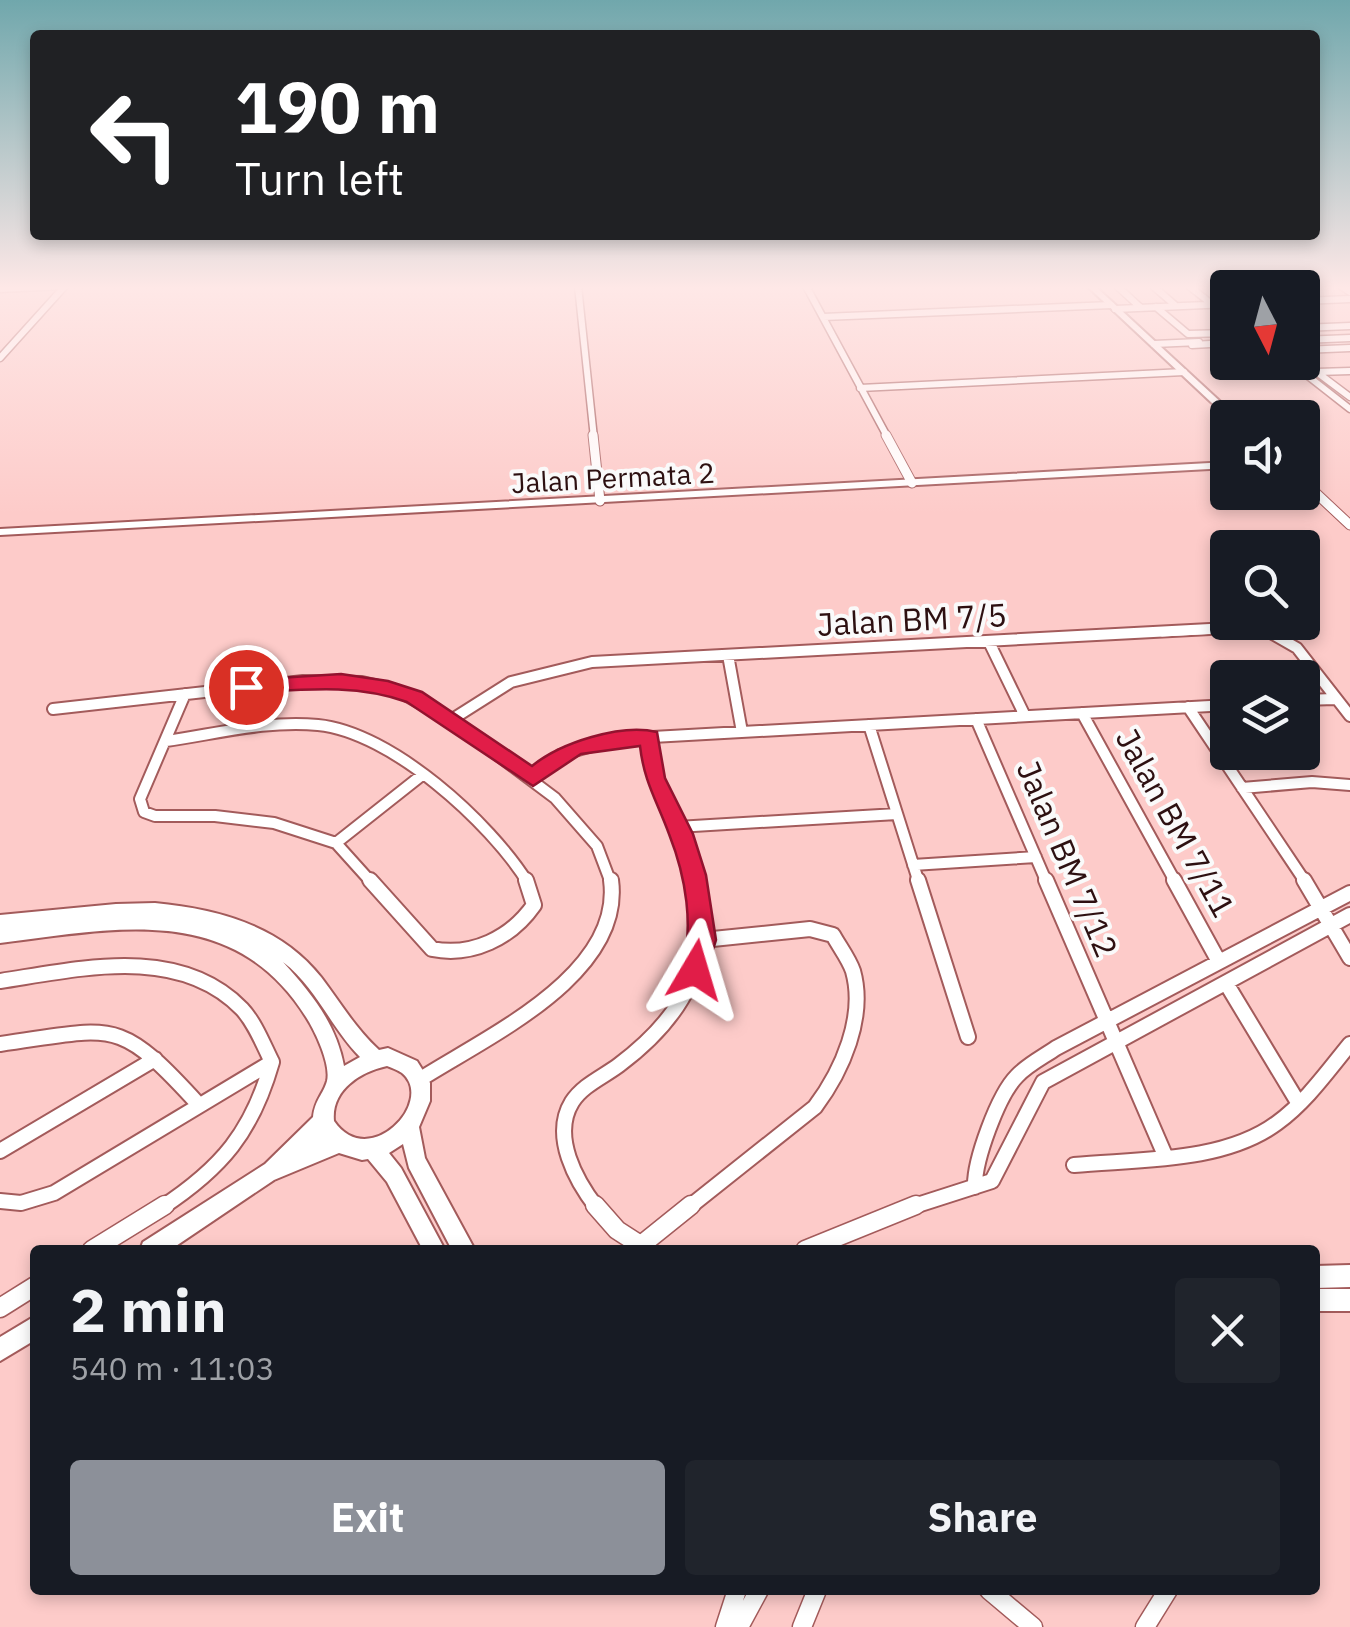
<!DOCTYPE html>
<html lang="en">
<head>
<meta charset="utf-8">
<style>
	:root { --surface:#171b24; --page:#20242c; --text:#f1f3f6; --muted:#9ea1a6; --accent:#8c9099 }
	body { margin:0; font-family:"IBM Plex Sans",sans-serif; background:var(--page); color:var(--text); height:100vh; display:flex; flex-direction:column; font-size:38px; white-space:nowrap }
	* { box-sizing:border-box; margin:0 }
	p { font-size:32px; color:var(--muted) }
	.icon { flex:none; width:55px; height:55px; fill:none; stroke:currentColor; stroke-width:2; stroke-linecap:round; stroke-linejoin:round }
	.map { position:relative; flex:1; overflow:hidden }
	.sheet { position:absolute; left:30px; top:1245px; width:1290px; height:350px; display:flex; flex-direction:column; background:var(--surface); border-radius:10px; box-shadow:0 5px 15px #0003 }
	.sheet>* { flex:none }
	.hud { position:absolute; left:30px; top:30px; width:1290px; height:210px; border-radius:10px; box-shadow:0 5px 15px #0003; background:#202124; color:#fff; overflow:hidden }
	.needle { width:65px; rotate:174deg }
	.tools { position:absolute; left:1210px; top:270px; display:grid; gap:20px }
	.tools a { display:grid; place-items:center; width:110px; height:110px; border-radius:10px; background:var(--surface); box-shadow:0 5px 15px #0003; font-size:50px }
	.pin { position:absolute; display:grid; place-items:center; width:85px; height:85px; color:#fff; margin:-42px; border:5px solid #fff; border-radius:50%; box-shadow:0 2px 10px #0007 }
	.me { position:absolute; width:110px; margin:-55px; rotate:7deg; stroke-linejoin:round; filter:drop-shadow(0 0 8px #0008) }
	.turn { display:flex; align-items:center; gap:35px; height:210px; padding:0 40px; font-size:45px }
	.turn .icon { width:130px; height:130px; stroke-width:2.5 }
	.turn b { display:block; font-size:70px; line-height:85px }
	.round { display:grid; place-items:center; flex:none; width:105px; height:105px; border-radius:10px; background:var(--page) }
	.headline { display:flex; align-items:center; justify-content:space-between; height:170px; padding:0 40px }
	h1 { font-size:60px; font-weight:800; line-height:75px }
	.action { display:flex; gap:20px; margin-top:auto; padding:20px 40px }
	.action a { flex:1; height:115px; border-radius:10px; background:var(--accent); color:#fff; font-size:40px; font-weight:800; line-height:115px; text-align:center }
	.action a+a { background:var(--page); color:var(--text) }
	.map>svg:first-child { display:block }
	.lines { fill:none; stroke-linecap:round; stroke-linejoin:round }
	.street-far4-casing { stroke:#a35b5b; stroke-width:9 }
	.street-far3-casing { stroke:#a35b5b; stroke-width:11 }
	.street-far2-casing { stroke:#a35b5b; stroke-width:14 }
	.street-far1-casing { stroke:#a35b5b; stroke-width:18 }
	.street-casing { stroke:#a35b5b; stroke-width:21 }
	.secondary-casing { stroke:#a35b5b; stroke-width:4 }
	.street-far4 { stroke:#fff; stroke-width:6 }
	.street-far3 { stroke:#fff; stroke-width:9 }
	.street-far2 { stroke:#fff; stroke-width:10 }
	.street-far1 { stroke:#fff; stroke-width:14 }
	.street { stroke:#fff; stroke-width:18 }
	.secondary { fill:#fff; fill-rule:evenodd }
	.route { fill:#e11d48; stroke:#92132f; stroke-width:2.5 }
	.labels { text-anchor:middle; stroke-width:8; stroke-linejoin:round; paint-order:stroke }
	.far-street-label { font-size:28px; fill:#2d1011; stroke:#fafafa }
	.street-label { font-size:32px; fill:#2d1011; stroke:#fafafa }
</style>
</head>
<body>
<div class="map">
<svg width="1350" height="1627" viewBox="0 0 1350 1627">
	<rect width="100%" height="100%" fill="#fdcbc9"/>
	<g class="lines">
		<defs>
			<path id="street-far4" d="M578,286L594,438
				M806,286L888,438
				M1117,286L1141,308
				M1153,286L1176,306
				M1189,286L1228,317
				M1341,286L1350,292
				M0,289L62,286
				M1302,301L1350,299
				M1156,307L1188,334L1228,333
				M1115,309L1228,304
				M823,317L1111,305
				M1302,328L1350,326
				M1302,340L1350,338
				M1154,344L1199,342
				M1192,345L1228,343
				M1302,350L1350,348
				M0,358L65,286
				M1302,361L1350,397
				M1290,362L1350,409
				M1317,372L1350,371
				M860,388L1184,372"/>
			<path id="street-far3" d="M593,435L600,501
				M886,435L912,483
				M1302,480L1350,525
				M1162,632L1253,627L1272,632"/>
			<path id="street-far2" d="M1264,629L1297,648L1350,716
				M989,642L1025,716
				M728,655L742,732
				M185,694L140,799L144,812L155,816H215L274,823L336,843L372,883
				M1302,700L1335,699
				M1188,707L1306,883
				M53,709L303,681L362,682L396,690L455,723L555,798L597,846L611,883
				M1082,713L1176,883
				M976,719L1047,883
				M451,720L511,682L592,662L1210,629
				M869,725L919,883
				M649,737C655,794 684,829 697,883
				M166,741C216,734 267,720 318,725C391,732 490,822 528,883
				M533,778L560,755L617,739L1228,705
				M1242,788L1312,782L1350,785
				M677,827L897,814
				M336,843L422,775
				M913,865L1036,857"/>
			<path id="street-far1" d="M370,880L432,949C472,957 511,938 534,905L526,880
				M918,880L968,1037
				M1046,880L1164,1153
				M1174,880L1218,960
				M1304,880L1350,958
				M0,981C79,969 179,944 242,1009C255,1023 263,1044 272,1062
				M1226,983L1299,1104
				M0,1044C115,1028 117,1015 199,1105
				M419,1080C486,1037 624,975 611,880
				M0,1151L155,1059
				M1074,1165C1138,1159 1223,1163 1277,1123C1306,1102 1327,1072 1350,1044
				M975,1187C974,1161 998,1095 1017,1076C1027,1065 1043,1057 1056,1048L1350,893
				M0,1201L21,1203L54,1193L272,1062
				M161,1208C222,1168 252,1132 272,1062
				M597,1208C576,1181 551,1136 572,1102C583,1085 603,1077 619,1065C683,1017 716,960 697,880
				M688,1208L815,1107C842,1071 866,1017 853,971C849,959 839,946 833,935L810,929L703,940
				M908,1208L992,1181L1043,1082L1350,915"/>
			<path id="street" d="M595,1205L617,1230L648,1250
				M640,1246L691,1205
				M92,1250L165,1205
				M805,1250L916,1205
				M0,1308L35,1286
				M989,1590L1033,1627
				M725,1627L737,1590
				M739,1627L759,1590
				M802,1627L817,1590
				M1145,1627L1168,1590"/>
			<path id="secondary" d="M1087,286H1095L1238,418H1228Z
				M1228,462V468L0,535V529Z
				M155,903C217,909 280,925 321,977C340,1002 355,1028 379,1050L388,1048L417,1061L427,1077L430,1083V1101L419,1127L425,1158L475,1250H452L409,1168L403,1144L389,1153L401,1168L445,1250H423L387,1182L368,1159L362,1160L339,1153L274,1180L170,1250H140L143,1242L265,1164L313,1117C315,1099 323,1095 327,1081C331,1064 315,1031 306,1017C233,901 115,929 0,943V915L116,904ZM283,962C316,987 331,1028 360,1057L344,1066C336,1023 311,993 283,962ZM387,1066C392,1068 398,1070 402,1073C436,1101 369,1172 334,1121C331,1091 359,1072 387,1066Z
				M1350,1265V1287L1315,1288V1266Z
				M1315,1289H1350V1311H1315Z
				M35,1316V1340L0,1361V1337Z"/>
		</defs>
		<use href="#street-far4" class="street-far4-casing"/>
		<use href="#street-far3" class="street-far3-casing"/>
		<use href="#street-far2" class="street-far2-casing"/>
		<use href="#street-far1" class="street-far1-casing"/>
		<use href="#street" class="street-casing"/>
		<use href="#secondary" class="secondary-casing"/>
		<use href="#street-far4" class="street-far4"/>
		<use href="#street-far3" class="street-far3"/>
		<use href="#street-far2" class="street-far2"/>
		<use href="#street-far1" class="street-far1"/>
		<use href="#street" class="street"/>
		<use href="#secondary" class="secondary"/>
	</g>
	<linearGradient id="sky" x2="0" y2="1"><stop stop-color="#70a7ac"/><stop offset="0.56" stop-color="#fee8e7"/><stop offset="1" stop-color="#fee8e7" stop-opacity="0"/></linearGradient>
	<rect width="1350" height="514" fill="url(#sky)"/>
	<path class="route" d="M341,674L388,681L422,692L532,766C560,743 621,723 657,732L665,778L693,834L706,875L716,940L704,979L695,982L686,979L682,970C694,926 686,877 669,834C657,801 644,782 640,746L581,754L533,786L407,702C354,683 301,690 246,693L236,687L246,680Z"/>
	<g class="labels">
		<g class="far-street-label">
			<text transform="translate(613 478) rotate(-3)" y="10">Jalan Permata 2</text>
		</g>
		<g class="street-label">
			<text transform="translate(912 620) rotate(-3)" y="11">Jalan BM 7/5</text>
			<text transform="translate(1175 823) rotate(61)" y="11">Jalan BM 7/11</text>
			<text transform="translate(1067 859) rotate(67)" y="11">Jalan BM 7/12</text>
		</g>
	</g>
</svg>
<div class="tools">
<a><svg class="needle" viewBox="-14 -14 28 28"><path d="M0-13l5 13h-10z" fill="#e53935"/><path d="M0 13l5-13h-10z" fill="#9ea1a6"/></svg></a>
<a><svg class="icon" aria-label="sound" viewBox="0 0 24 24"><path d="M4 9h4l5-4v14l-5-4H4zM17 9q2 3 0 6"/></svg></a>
<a><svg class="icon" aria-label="search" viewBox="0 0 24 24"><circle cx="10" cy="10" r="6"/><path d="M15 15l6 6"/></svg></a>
<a><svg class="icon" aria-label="layers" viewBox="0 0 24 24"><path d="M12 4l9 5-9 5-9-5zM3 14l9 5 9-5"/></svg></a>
</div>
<div class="pin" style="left:246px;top:687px;background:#d93025"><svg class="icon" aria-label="arrive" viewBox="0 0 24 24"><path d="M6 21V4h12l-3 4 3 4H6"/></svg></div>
<svg class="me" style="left:695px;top:970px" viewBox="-20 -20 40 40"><path d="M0-17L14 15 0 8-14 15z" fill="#e11d48" stroke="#fff" stroke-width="4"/></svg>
<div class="hud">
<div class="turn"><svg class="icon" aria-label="left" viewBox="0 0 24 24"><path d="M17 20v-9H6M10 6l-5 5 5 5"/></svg><div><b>190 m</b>Turn left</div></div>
</div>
<section class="sheet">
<div class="headline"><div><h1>2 min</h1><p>540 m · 11:03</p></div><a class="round"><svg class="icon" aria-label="close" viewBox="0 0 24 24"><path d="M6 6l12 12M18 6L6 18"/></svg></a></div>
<div class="action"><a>Exit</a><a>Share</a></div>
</section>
</div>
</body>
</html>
